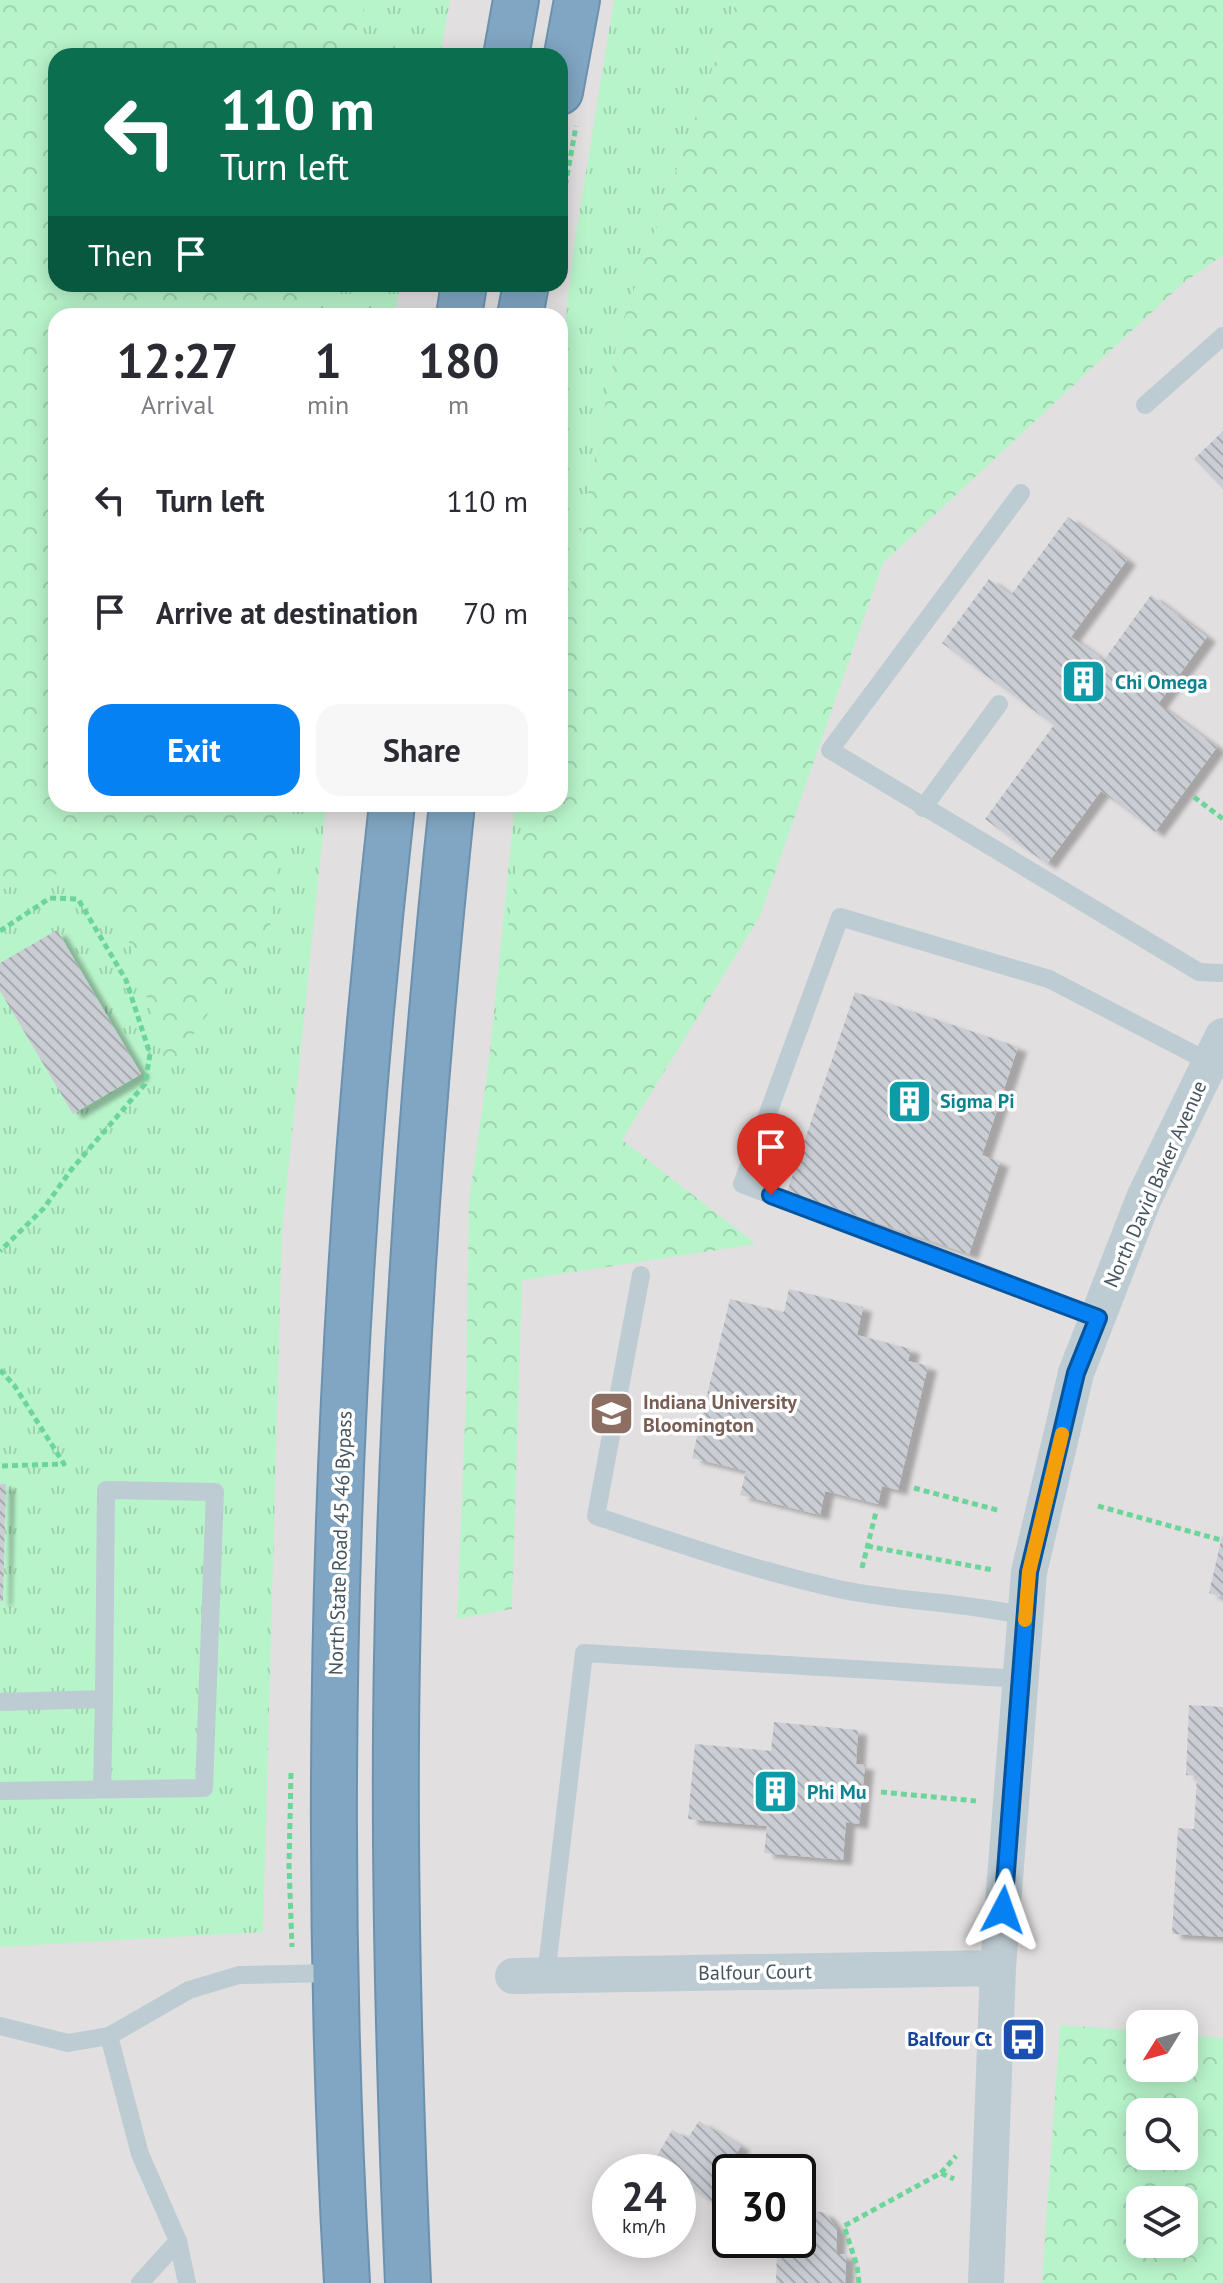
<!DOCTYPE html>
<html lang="en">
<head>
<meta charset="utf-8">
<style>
	:root { --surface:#fff; --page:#f7f7f7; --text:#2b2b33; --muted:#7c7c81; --accent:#0681f3 }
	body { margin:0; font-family:"PT Sans",sans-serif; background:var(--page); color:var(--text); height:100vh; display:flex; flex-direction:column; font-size:30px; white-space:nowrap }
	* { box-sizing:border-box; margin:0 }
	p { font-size:26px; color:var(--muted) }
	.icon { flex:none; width:44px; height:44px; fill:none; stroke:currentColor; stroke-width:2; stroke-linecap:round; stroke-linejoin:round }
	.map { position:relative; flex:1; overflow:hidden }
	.panel { position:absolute; left:48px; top:308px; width:520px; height:504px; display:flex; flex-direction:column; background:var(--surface); border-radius:24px; box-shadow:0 4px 20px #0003 }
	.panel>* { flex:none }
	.banner { position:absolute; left:48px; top:48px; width:520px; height:244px; border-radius:24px; box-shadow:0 4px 20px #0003; background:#0b6e4f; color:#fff; overflow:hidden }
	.needle { width:52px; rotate:233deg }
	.buttons { position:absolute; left:1126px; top:2010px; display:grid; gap:16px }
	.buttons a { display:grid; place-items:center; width:72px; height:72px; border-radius:16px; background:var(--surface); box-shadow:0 4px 20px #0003; font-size:40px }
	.speed { position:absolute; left:592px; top:2154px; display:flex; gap:16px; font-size:40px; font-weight:700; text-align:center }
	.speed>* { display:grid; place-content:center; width:104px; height:104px; border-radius:50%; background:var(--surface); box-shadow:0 4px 20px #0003; line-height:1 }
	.speed small { font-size:20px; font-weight:400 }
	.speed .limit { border:4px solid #111; border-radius:12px; background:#fff; color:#111 }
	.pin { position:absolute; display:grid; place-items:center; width:68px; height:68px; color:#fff; margin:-82px -34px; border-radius:50% 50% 50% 0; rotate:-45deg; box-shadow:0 0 8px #0007 }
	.pin .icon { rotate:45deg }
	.me { position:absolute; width:88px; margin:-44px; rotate:4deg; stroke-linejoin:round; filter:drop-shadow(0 0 6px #0008) }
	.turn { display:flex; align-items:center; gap:28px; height:168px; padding:0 40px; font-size:36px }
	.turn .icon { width:104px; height:104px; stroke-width:2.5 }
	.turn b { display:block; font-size:56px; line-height:68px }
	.then { display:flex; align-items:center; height:76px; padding:0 40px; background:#0003; gap:16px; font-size:30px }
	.eta { display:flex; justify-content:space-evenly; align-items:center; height:136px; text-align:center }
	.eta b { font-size:48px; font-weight:700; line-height:56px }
	.button { display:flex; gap:16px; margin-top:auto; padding:16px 40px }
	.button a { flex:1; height:92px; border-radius:24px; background:var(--accent); color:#fff; font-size:32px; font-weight:700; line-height:92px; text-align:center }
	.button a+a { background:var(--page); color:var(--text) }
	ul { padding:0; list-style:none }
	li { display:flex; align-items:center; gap:24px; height:112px; padding:0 40px }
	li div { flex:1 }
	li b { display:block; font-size:30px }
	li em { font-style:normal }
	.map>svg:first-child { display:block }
	.education { fill:#e2dfe0; fill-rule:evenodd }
	.grass { fill:url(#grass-tufts) }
	.forest { fill:url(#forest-crowns); fill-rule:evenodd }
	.building { fill:url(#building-back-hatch); filter:url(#shadow) }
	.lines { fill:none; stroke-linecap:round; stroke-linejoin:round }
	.highway-casing { stroke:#6c91ae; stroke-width:48 }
	.path { stroke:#6cd599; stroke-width:5; stroke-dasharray:6 4; stroke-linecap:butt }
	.lane { stroke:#bdcbd2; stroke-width:18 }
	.street { stroke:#bdcbd2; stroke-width:36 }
	.highway { stroke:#81a6c3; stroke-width:44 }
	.route-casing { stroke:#04549e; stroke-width:20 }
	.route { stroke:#0681f3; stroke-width:14 }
	.slow { stroke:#f59e0b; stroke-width:14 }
	.labels { text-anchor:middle; stroke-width:7; stroke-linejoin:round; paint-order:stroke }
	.culture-label { font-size:20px; font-weight:bold; fill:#0d838f; stroke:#fff; text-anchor:start }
	.street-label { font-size:20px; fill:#44545e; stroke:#fff }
	.education-label { font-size:20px; font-weight:bold; fill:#785e54; stroke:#fff; text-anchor:start }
	.transit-label { font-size:20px; font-weight:bold; fill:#164399; stroke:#fff; text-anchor:end }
</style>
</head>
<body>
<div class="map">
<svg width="1223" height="2283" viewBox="0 0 1223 2283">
	<defs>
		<pattern id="grass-tufts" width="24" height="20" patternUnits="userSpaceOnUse" patternTransform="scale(2)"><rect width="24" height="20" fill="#b8f4ca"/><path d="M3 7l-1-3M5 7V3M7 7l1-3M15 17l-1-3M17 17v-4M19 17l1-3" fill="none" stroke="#9fd3b0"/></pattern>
		<pattern id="forest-crowns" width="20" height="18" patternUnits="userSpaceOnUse" patternTransform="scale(2)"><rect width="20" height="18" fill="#b8f4ca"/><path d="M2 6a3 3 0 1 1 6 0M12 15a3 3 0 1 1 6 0" fill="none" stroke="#9fd3b0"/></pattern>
		<pattern id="building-back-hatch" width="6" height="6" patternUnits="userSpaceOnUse" patternTransform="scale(2)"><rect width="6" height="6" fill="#caced4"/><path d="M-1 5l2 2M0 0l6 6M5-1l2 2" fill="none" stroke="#a6aaaf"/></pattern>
		<filter id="shadow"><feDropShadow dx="9" dy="5" stdDeviation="2" flood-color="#0004"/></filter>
	</defs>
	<rect width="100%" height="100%" fill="#f1eeee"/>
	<path class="education" d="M0,0H1223V2283H0ZM56,56H560V284H56ZM56,316H560V804H56ZM1140,2024H1184V2068H1140ZM1140,2112H1184V2156H1140ZM610,2172H678V2240H610ZM730,2172H798V2240H730ZM1140,2200H1184V2244H1140Z"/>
	<path class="grass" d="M0,0H450L440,56H56V284H400L395,316H56V804H326L282,1231L263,1932L0,1947Z
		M614,0H737L619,332L560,639V374L573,252Z
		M515,804H528L488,1071Z"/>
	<path class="forest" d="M0,0H366L355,56H56V284H313L311,316H56V804H287L270,927L158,1084L161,1041L126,933L94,894L55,874L0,890Z
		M737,0H1223V255L1182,284L883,563L760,916L622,1140L756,1244L522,1280L512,1609L457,1619L466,1397L469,1201L519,850L528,804H560V639L619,332Z
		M1060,2025L1140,2031V2068H1184V2035L1223,2038V2283H1042ZM1140,2112H1184V2156H1140ZM1140,2200H1184V2244H1140Z"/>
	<path class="building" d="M1223,431V489L1194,459Z
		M1068,517L1127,560L1071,637L1104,660L1151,595L1207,637L1158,704L1217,747L1155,832L1101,791L1047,864L985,819L1054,725L942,643L989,579L1011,595Z
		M57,930L141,1074L73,1114L0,991V963Z
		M855,992L1018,1047L982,1155L1000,1162L969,1254L787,1192Z
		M789,1289L863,1307L857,1335L911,1349L908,1361L928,1366L898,1490L882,1486L878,1504L825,1491L820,1515L740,1495L746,1471L692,1458L730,1299L784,1312Z
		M0,1484H6L3,1601H0Z
		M1222,1536L1223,1537V1597L1209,1593Z
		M1189,1705L1223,1707V1937L1172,1934L1178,1828L1194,1829L1197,1776L1186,1775Z
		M774,1722L858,1730L856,1764L865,1765L859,1824L846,1822L843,1860L764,1853L767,1826L688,1819L695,1744L771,1751Z
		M699,2121L741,2146L734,2158L748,2167L754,2156L783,2172H730V2214L678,2179V2172H672L675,2166L657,2156L672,2130L688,2138Z
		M798,2193L805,2196V2209L825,2213L837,2229L836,2254H846L845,2283H776L777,2251L766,2240H798Z"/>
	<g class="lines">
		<defs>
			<path id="highway" d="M506,56L516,0
				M560,92L577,0
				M459,316L464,284
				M520,316L526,284
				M347,2283C319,1791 337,1294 392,804
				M408,2283C399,2075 393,1866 397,1658C402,1373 422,1088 452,804"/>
		</defs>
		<use href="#highway" class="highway-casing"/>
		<path class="path" d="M560,215L576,126
			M1194,797L1223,819
			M0,931L50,898L78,899L126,980L150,1054L145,1084L71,1170L44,1208L0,1251
			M0,1370L14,1385L64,1464L0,1466
			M914,1488L1001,1511
			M1098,1506L1221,1540
			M867,1546L993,1570
			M862,1568L876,1512
			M291,1773L289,1866L292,1947
			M881,1792L976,1801
			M941,2173L956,2156
			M859,2283L857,2266L844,2226L941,2173L954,2179"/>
		<path class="lane" d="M1145,405L1223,336
			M1021,493L830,750L1199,972L1223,973
			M923,808L999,704
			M641,1275L596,1516C677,1543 759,1572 843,1590C903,1602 965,1602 1025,1616
			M1098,1318L742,1184L840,917L1049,979L1209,1062
			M0,1702L104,1699L106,1490L215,1492L204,1788L0,1791
			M102,1789L104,1699
			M546,1976L584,1653L1021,1679
			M0,2026L68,2043L109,2036L189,1990L239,1975L336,1973
			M109,2036L140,2154L178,2241L187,2283
			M140,2283L178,2241"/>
		<path class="street" d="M513,1976L998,1968
			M986,2283L998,1968L1029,1572L1076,1373L1144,1198L1223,1036"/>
		<use href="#highway" class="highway"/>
	</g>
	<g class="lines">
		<defs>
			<path id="route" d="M771,1195L1098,1318L1076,1373L1029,1572L1003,1910"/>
		</defs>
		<use href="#route" class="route-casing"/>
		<use href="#route" class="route"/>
		<path class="slow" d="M1025,1620L1029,1572L1062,1434"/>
	</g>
	<defs>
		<symbol id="building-square" viewBox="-11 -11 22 22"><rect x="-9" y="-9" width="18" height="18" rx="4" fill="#0f9aa8" stroke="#fff"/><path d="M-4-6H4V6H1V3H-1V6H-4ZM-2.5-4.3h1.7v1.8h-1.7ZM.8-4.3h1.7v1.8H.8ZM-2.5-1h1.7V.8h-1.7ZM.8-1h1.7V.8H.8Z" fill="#fff"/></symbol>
		<symbol id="university-square" viewBox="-11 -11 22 22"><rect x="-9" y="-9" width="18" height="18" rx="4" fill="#8d6e63" stroke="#fff"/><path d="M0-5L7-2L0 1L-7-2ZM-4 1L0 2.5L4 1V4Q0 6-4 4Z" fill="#fff"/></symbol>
		<symbol id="bus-square" viewBox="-11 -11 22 22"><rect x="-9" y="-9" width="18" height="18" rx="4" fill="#1a4fb4" stroke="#fff"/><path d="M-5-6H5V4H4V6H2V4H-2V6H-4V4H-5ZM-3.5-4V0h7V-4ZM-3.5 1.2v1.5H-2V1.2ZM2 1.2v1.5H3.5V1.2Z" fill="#fff"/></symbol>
	</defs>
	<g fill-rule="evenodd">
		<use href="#building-square" x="1058" y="656" width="51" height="51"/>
		<use href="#building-square" x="884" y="1076" width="51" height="51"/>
		<use href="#university-square" x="586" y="1388" width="51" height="51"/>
		<use href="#building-square" x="750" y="1766" width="51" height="51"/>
		<use href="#bus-square" x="998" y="2014" width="51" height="51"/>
	</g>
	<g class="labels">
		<g class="culture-label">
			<text x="1115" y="689">Chi Omega</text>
			<text x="940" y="1108">Sigma Pi</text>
			<text x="807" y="1799">Phi Mu</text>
		</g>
		<g class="street-label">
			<text transform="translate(1155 1184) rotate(-66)" y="7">North David Baker Avenue</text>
			<text transform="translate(340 1543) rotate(-88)" y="7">North State Road 45 46 Bypass</text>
			<text transform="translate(755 1972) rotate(-1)" y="7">Balfour Court</text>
		</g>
		<g class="education-label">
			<text x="643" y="1409">Indiana University<tspan x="643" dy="23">Bloomington</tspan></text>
		</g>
		<g class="transit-label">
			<text x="992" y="2046">Balfour Ct</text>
		</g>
	</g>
</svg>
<div class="buttons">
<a><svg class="needle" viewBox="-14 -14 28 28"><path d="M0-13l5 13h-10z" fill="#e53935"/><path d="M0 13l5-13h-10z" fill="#7c7c81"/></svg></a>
<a><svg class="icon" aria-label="search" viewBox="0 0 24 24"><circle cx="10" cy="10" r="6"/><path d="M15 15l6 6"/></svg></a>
<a><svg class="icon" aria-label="layers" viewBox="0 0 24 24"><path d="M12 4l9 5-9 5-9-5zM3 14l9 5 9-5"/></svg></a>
</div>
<div class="speed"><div>24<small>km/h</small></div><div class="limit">30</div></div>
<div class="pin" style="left:771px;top:1195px;background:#d93025"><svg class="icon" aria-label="arrive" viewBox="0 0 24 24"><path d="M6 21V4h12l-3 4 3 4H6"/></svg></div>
<svg class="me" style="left:1003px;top:1910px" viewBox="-20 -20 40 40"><path d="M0-17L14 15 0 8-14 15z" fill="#0681f3" stroke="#fff" stroke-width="4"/></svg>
<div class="banner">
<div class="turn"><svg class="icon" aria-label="left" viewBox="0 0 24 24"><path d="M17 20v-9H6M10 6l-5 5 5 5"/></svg><div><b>110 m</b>Turn left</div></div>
<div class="then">Then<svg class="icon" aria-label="arrive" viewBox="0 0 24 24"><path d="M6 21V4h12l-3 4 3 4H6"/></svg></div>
</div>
<section class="panel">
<div class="eta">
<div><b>12:27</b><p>Arrival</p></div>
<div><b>1</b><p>min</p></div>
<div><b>180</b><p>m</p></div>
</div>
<ul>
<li><svg class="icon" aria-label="left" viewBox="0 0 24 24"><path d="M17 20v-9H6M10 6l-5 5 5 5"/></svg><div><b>Turn left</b></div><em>110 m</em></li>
<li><svg class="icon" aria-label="arrive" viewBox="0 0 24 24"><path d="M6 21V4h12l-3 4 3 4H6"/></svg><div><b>Arrive at destination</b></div><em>70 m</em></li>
</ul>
<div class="button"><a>Exit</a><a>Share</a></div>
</section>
</div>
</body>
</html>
